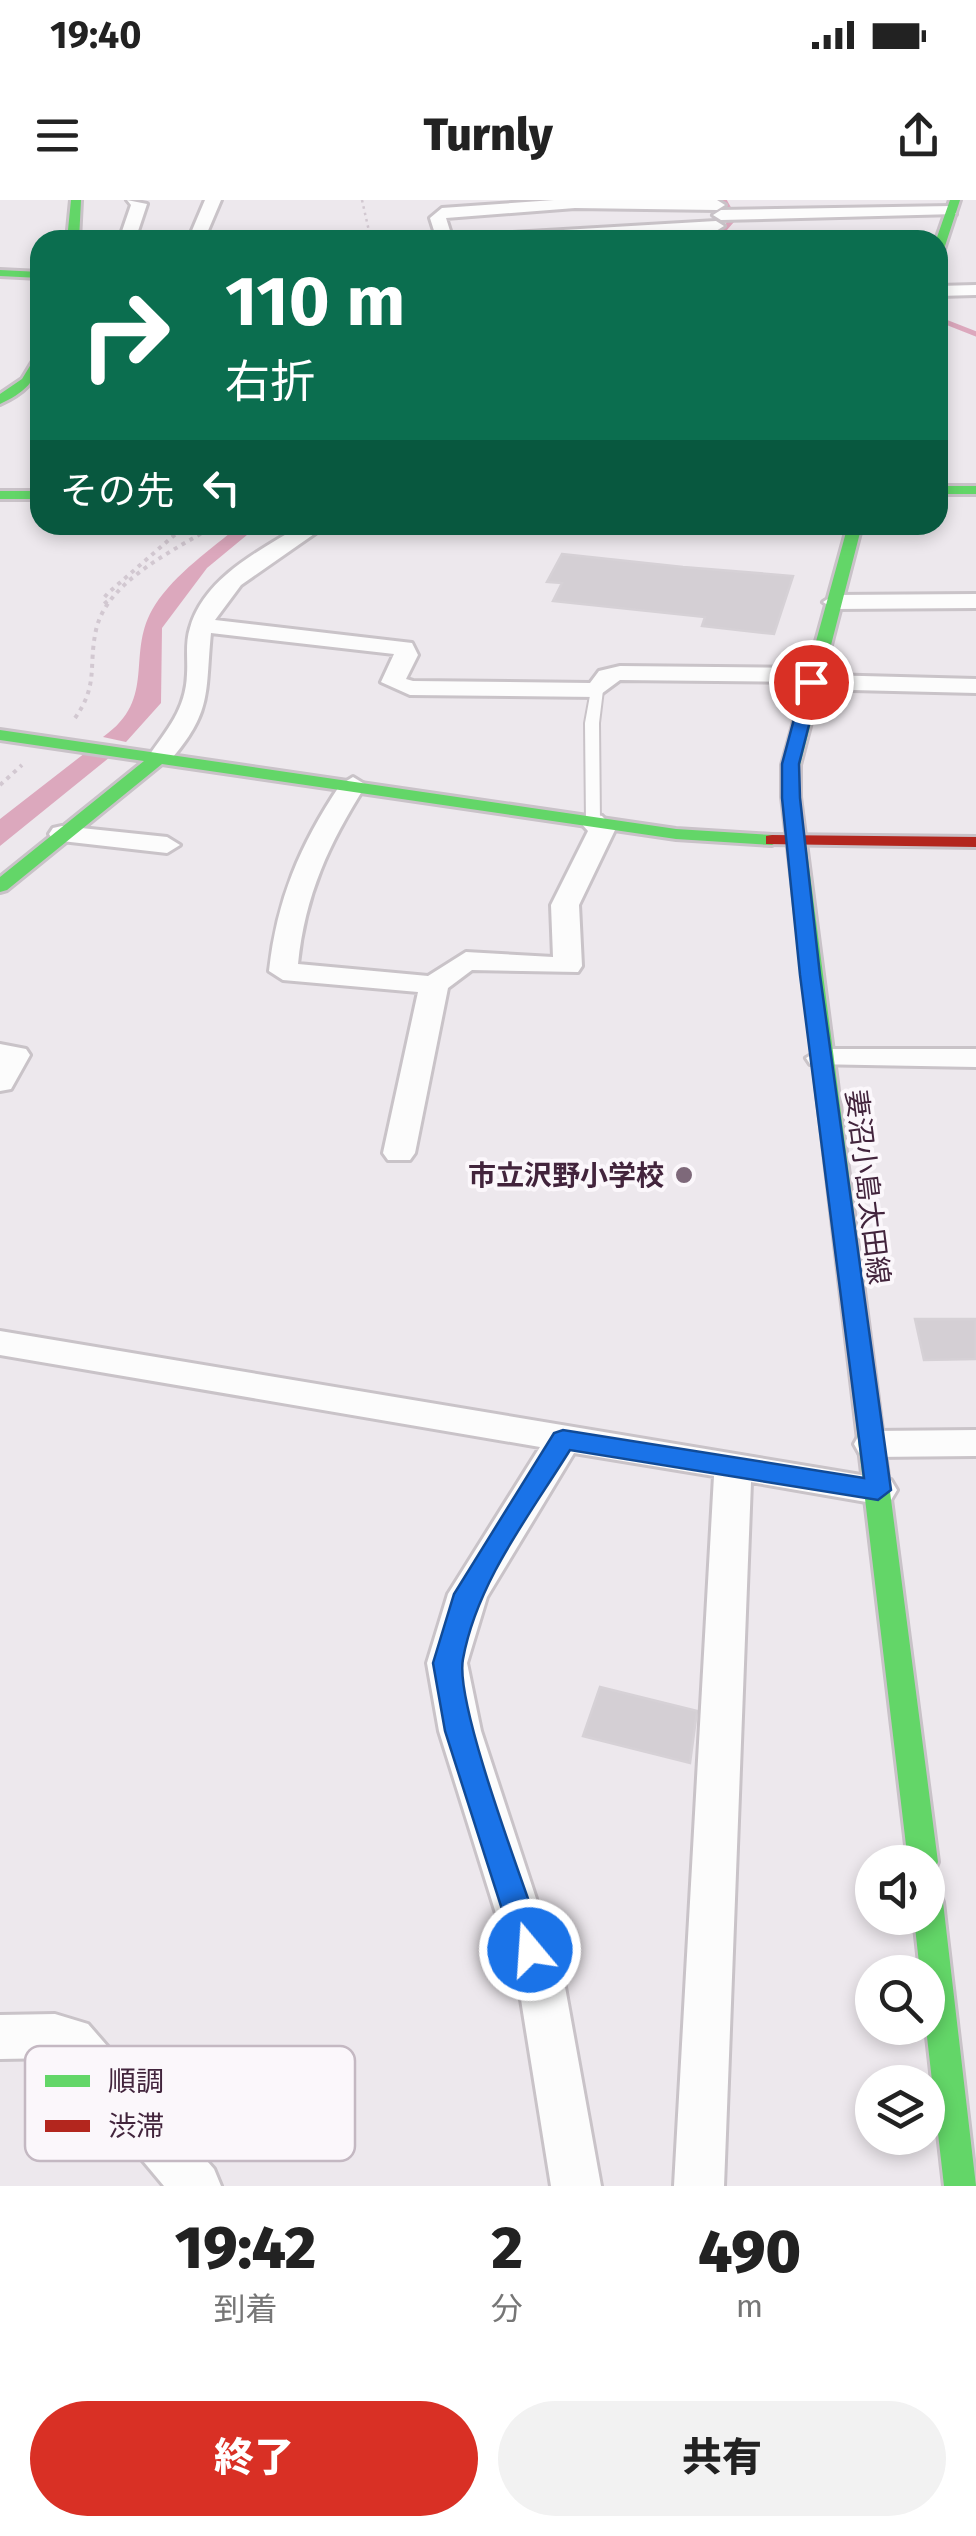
<!DOCTYPE html>
<html lang="ja">
<head>
<meta charset="utf-8">
<style>
	:root { --surface:#fff; --page:#f2f2f2; --text:#222; --muted:#767676; --accent:#d93025 }
	body { margin:0; font-family:"Fira Sans","Noto Sans JP",sans-serif; background:var(--page); color:var(--text); height:100vh; display:flex; flex-direction:column; font-size:38px; white-space:nowrap }
	* { box-sizing:border-box; margin:0 }
	p { font-size:32px; color:var(--muted) }
	.icon { flex:none; width:55px; height:55px; fill:none; stroke:currentColor; stroke-width:2; stroke-linecap:round; stroke-linejoin:round }
	.map { position:relative; height:1986px; overflow:hidden }
	.details { display:flex; flex-direction:column; background:var(--surface); flex:1 }
	.details>* { flex:none }
	.hud { position:absolute; left:30px; top:30px; width:918px; height:305px; border-radius:30px; box-shadow:0 5px 15px #0003; background:#0b6e4f; color:#fff; overflow:hidden }
	.fabs { position:absolute; left:855px; top:1645px; display:grid; gap:20px }
	.fabs a { display:grid; place-items:center; width:90px; height:90px; border-radius:50%; background:var(--surface); box-shadow:0 5px 15px #0003; font-size:50px }
	.pin { position:absolute; display:grid; place-items:center; width:85px; height:85px; color:#fff; margin:-42px; border:5px solid #fff; border-radius:50%; box-shadow:0 2px 10px #0007 }
	.me { position:absolute; width:110px; margin:-55px; rotate:342deg; stroke-linejoin:round; filter:drop-shadow(0 0 8px #0008) }
	.turn { display:flex; align-items:center; gap:35px; height:210px; padding:0 30px; font-size:45px }
	.turn .icon { width:130px; height:130px; stroke-width:2.5 }
	.turn b { display:block; font-size:70px; line-height:85px }
	.then { display:flex; align-items:center; height:95px; padding:0 30px; background:#0003; gap:20px; font-size:38px }
	.eta { display:flex; justify-content:space-evenly; align-items:center; height:170px; text-align:center }
	.eta b { font-size:60px; font-weight:800; line-height:70px }
	.action { display:flex; gap:20px; margin-top:auto; padding:20px 30px }
	.action a { flex:1; height:115px; border-radius:60px; background:var(--accent); color:#fff; font-size:40px; font-weight:800; line-height:115px; text-align:center }
	.action a+a { background:var(--page); color:var(--text) }
	.status { display:flex; justify-content:space-between; align-items:center; height:70px; padding:0 50px; background:var(--surface); direction:ltr }
	.status svg { height:28px; fill:currentColor }
	header { display:flex; justify-content:space-between; align-items:center; height:130px; padding:0 30px; background:var(--surface); font-size:45px; font-weight:800 }
	.map>svg:first-child { display:block }
	.water { fill:#dca8bd }
	.lines { fill:none; stroke-linecap:round; stroke-linejoin:round }
	.stream { stroke:#dca8bd; stroke-width:5 }
	.building { fill:#d4cfd4; stroke:#d6d1d6; stroke-width:2.5 }
	.lane-casing { stroke:#c9c3c8; stroke-width:4 }
	.street-casing { stroke:#c9c3c8; stroke-width:6 }
	.fast-casing { stroke:#c9c2c8; stroke-width:6 }
	.jam-casing { stroke:#c9c2c8; stroke-width:6 }
	.path-far1 { stroke:#d2c8d1; stroke-width:2.5; stroke-dasharray:2.5 4; stroke-linecap:butt }
	.path { stroke:#d2c8d1; stroke-width:4; stroke-dasharray:4 5; stroke-linecap:butt }
	.lane { fill:#fcfcfc; fill-rule:evenodd }
	.street { fill:#fcfcfc; fill-rule:evenodd }
	.fast { fill:#63d668; fill-rule:evenodd }
	.jam { fill:#b3261e; fill-rule:evenodd }
	.route { fill:#1a73e8; stroke:#114b97; stroke-width:2.5 }
	.poi-dot { fill:#7e697a; stroke:#fbf7fb; stroke-width:4 }
	.labels { text-anchor:middle; stroke-width:8; stroke-linejoin:round; paint-order:stroke }
	.poi-label { font-size:28px; font-weight:bold; fill:#42243c; stroke:#fbf7fb; text-anchor:end }
	.street-label { font-size:28px; fill:#42243c; stroke:#fbf7fb }
	.key { fill:#fbf7fb; stroke:#c4b8c2; stroke-width:2.5 }
	.key-label { font-size:28px; fill:#42243c }
</style>
</head>
<body>
<div class="status"><b>19:40</b><svg viewBox="0 0 49 12"><path d="M0 12V9h3v3zM5 12V6h3v6zM10 12V3h3v9zM15 12V0h3v12zM26 1h20v11H26zM47 4h2v5h-2z"/></svg></div>
<header><svg class="icon" aria-label="menu" viewBox="0 0 24 24"><path d="M4 6h16M4 12h16M4 18h16"/></svg>Turnly<svg class="icon" aria-label="share" viewBox="0 0 24 24"><path d="M12 15V3M7 8l5-5 5 5M5 13v7h14v-7"/></svg></header>
<div class="map">
<svg width="976" height="1986" viewBox="0 0 976 1986">
	<rect width="100%" height="100%" fill="#ede8ed"/>
	<path class="water" d="M240,325H259L207,368L162,428L161,503L126,542L103,537C159,498 124,453 155,405C175,374 211,349 240,325Z
		M85,553L110,557L0,646V619Z"/>
	<g class="lines">
		<path class="stream" d="M724,0L734,18L721,33L733,40
			M938,119L976,134"/>
	</g>
	<path class="building" d="M562,354L683,367L793,376L774,434L702,426L705,417L553,401L562,383L547,382Z
		M915,1119H976V1159L924,1160Z
		M600,1487L697,1511L690,1563L583,1536Z"/>
	<g class="lines">
		<defs>
			<path id="lane" d="M597,486L603,490L599,523L600,622L593,626L586,622L585,523L591,490Z"/>
			<path id="street" d="M127,0L147,4L135,40H119L131,5Z
				M205,0H221L204,40H188Z
				M554,0H717L725,5L717,10L575,8L446,18L451,34L459,36L716,21L724,26L716,31L549,40H437L430,18L442,8Z
				M951,6L956,8V14L721,20L713,15L721,10Z
				M976,85V95L938,96V86Z
				M302,325H327L241,385L215,420L412,443L418,455L406,479L413,481L590,483L599,471L620,466L813,468L825,475L976,479V493L811,489L799,482L620,480L597,497L410,495L381,482L394,454L211,433C205,494 213,511 169,562H151L148,557C167,530 186,509 187,474C188,459 185,443 190,428C204,378 260,350 302,325Z
				M976,394V408L834,409L823,402L834,395Z
				M353,577L366,585C329,643 305,695 298,764L428,776L466,752L553,757L551,705L588,631L580,622L593,614L602,616L615,630L579,705L582,766L578,772L472,770L448,788L415,953L410,960H388L383,953L418,792L283,780L269,771C277,699 300,645 340,585Z
				M62,626L167,637L180,645L167,653L53,640L49,634L53,628Z
				M0,844L26,849L30,855L11,889L0,891Z
				M821,849H976V867L810,864L806,858Z
				M0,1131L891,1280L897,1290L891,1300L878,1304L751,1282L724,1986H674L714,1276L574,1253L487,1397L467,1463L481,1531L565,1787L601,1986H551L519,1787L439,1531L427,1463L448,1394L540,1247L0,1155Z
				M976,1230V1256L872,1257L859,1253L854,1244L859,1235L872,1231Z
				M55,1814L88,1824L214,1969L221,1986H164L57,1858L0,1859V1815Z"/>
			<path id="fast" d="M71,0H81L79,40H67Z
				M950,0H960L944,49L938,52L936,40Z
				M0,70L40,72V78L0,76Z
				M40,155C40,180 22,194 0,204V194L22,179L36,156Z
				M938,286H976V294H938Z
				M0,291H40V299H0Z
				M848,325H862L800,565V597L938,1662L934,1671L928,1674V1662H908L782,597V565Z
				M0,530L676,629L772,635L781,640L772,645L676,639L162,564L7,690L0,692V677L144,561L0,540Z
				M928,1688L939,1692L943,1702L976,1986H944L926,1828L928,1772H920L914,1718H928Z"/>
			<path id="jam" d="M772,635L976,637V647L766,644V636Z"/>
		</defs>
		<use href="#lane" class="lane-casing"/>
		<use href="#street" class="street-casing"/>
		<use href="#fast" class="fast-casing"/>
		<use href="#jam" class="jam-casing"/>
		<path class="path-far1" d="M362,0L371,40"/>
		<path class="path" d="M107,404L103,399L108,393L186,325
			M75,518C99,484 88,467 96,430C107,380 176,350 215,325
			M0,585L22,565"/>
		<use href="#lane" class="lane"/>
		<use href="#street" class="street"/>
		<use href="#fast" class="fast"/>
		<use href="#jam" class="jam"/>
	</g>
	<path class="route" d="M805,478L820,482L799,564L800,598L820,775L891,1290L878,1300L570,1250C529,1316 477,1382 463,1459C454,1505 528,1695 546,1750L542,1760L530,1765L519,1760L515,1750L445,1531L433,1463L454,1394L554,1233L563,1230L864,1278L800,775L782,598V564Z"/>
	<circle class="poi-dot" cx="684" cy="975" r="10"/>
	<g class="labels">
		<g class="poi-label">
			<text x="664" y="985">市立沢野小学校</text>
		</g>
		<g class="street-label">
			<text transform="translate(868 987) rotate(83)" y="10">妻沼小島太田線</text>
		</g>
	</g>
	<rect x="25" y="1846" width="330" height="115" rx="15" class="key"/>
	<rect x="45" y="1875" width="45" height="12" fill="#63d668"/>
	<rect x="45" y="1920" width="45" height="12" fill="#b3261e"/>
	<g class="key-label">
		<text x="108" y="1891">順調</text>
		<text x="108" y="1936">渋滞</text>
	</g>
</svg>
<div class="fabs">
<a><svg class="icon" aria-label="sound" viewBox="0 0 24 24"><path d="M4 9h4l5-4v14l-5-4H4zM17 9q2 3 0 6"/></svg></a>
<a><svg class="icon" aria-label="search" viewBox="0 0 24 24"><circle cx="10" cy="10" r="6"/><path d="M15 15l6 6"/></svg></a>
<a><svg class="icon" aria-label="layers" viewBox="0 0 24 24"><path d="M12 4l9 5-9 5-9-5zM3 14l9 5 9-5"/></svg></a>
</div>
<div class="pin" style="left:811px;top:482px;background:#d93025"><svg class="icon" aria-label="arrive" viewBox="0 0 24 24"><path d="M6 21V4h12l-3 4 3 4H6"/></svg></div>
<svg class="me" style="left:530px;top:1750px" viewBox="-20 -20 40 40"><circle r="17" fill="#1a73e8" stroke="#fff" stroke-width="3"/><path d="M0-11L8 9 0 5-8 9z" fill="#fff"/></svg>
<div class="hud">
<div class="turn"><svg class="icon" aria-label="right" viewBox="0 0 24 24"><path d="M7 20v-9h11M14 6l5 5-5 5"/></svg><div><b>110 m</b>右折</div></div>
<div class="then">その先<svg class="icon" aria-label="left" viewBox="0 0 24 24"><path d="M17 20v-9H6M10 6l-5 5 5 5"/></svg></div>
</div>
</div>
<section class="details">
<div class="eta">
<div><b>19:42</b><p>到着</p></div>
<div><b>2</b><p>分</p></div>
<div><b>490</b><p>m</p></div>
</div>
<div class="action"><a>終了</a><a>共有</a></div>
</section>
</body>
</html>
